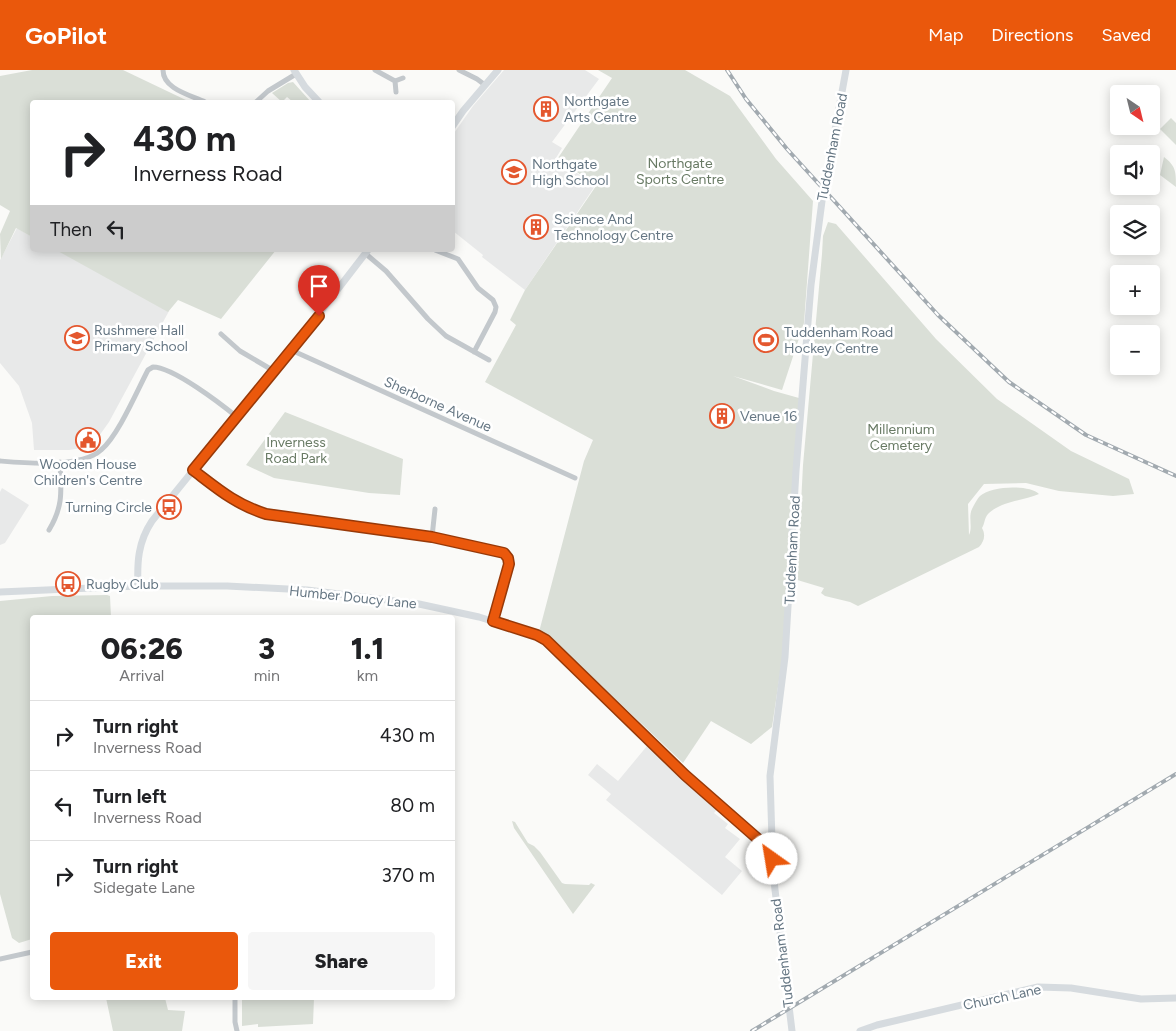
<!DOCTYPE html>
<html lang="en">
<head>
<meta charset="utf-8">
<style>
	:root { --surface:#fff; --page:#f6f6f6; --text:#202124; --muted:#757577; --line:#e0e0e0; --accent:#ea580c }
	body { margin:0; font-family:Figtree,sans-serif; background:var(--page); color:var(--text); height:100vh; display:flex; flex-direction:column; font-size:19px; white-space:nowrap }
	* { box-sizing:border-box; margin:0 }
	p { font-size:16px; color:var(--muted) }
	.icon { flex:none; width:28px; height:28px; fill:none; stroke:currentColor; stroke-width:2; stroke-linecap:round; stroke-linejoin:round }
	.map { position:relative; flex:1; overflow:hidden }
	.sheet { position:absolute; left:30px; top:545px; width:425px; height:385px; display:flex; flex-direction:column; background:var(--surface); border-radius:5px; box-shadow:0 2px 12px #0003 }
	.sheet>* { flex:none }
	.top-card { position:absolute; left:30px; top:30px; width:425px; height:152px; border-radius:5px; box-shadow:0 2px 12px #0003; background:#fff; color:var(--text); overflow:hidden }
	.needle { width:32px; rotate:145deg }
	.tools { position:absolute; left:1110px; top:15px; display:grid; gap:10px }
	.tools a { display:grid; place-items:center; width:50px; height:50px; border-radius:5px; background:var(--surface); box-shadow:0 2px 12px #0003; font-size:25px }
	.pin { position:absolute; display:grid; place-items:center; width:42px; height:42px; color:#fff; margin:-51px -21px; border-radius:50% 50% 50% 0; rotate:-45deg; box-shadow:0 0 5px #0007 }
	.pin .icon { rotate:45deg }
	.me { position:absolute; width:55px; margin:-28px; rotate:328deg; stroke-linejoin:round; filter:drop-shadow(0 0 4px #0008) }
	.turn { display:flex; align-items:center; gap:18px; height:105px; padding:0 20px; font-size:22px }
	.turn .icon { width:65px; height:65px; stroke-width:2.5 }
	.turn b { display:block; font-size:35px; line-height:42px }
	.then { display:flex; align-items:center; height:48px; padding:0 20px; background:#0003; gap:10px; font-size:19px }
	.eta { display:flex; justify-content:space-evenly; align-items:center; height:85px; text-align:center }
	.eta b { font-size:30px; font-weight:800; line-height:35px }
	.action { display:flex; gap:10px; margin-top:auto; padding:10px 20px }
	.action a { flex:1; height:58px; border-radius:5px; background:var(--accent); color:#fff; font-size:20px; font-weight:800; line-height:58px; text-align:center }
	.action a+a { background:var(--page); color:var(--text) }
	ul { padding:0; list-style:none }
	li { display:flex; align-items:center; gap:15px; height:70px; padding:0 20px; border-top:1px solid var(--line) }
	li div { flex:1 }
	li b { display:block; font-size:19px }
	li em { font-style:normal }
	header { display:flex; align-items:center; gap:30px; box-sizing:border-box; height:70px; padding:0 25px; background:var(--accent); color:#fff }
	header strong { font-size:24px }
	nav { display:flex; gap:28px; margin-inline-start:auto; font-size:18px }
	.map>svg:first-child { display:block }
	.built { fill:#e8e9e9 }
	.green { fill:#dadfd7 }
	.lines { fill:none; stroke-linecap:round; stroke-linejoin:round }
	.street { stroke:#c3c8cc; stroke-width:5 }
	.secondary { stroke:#d6dbdf; stroke-width:7 }
	.rail-casing { stroke:#a2aab0; stroke-width:4 }
	.rail { stroke:#fff; stroke-width:2; stroke-dasharray:5.5; stroke-linecap:butt }
	.route-casing { stroke:#983908; stroke-width:12 }
	.route { stroke:#ea580c; stroke-width:9 }
	.labels { text-anchor:middle; stroke-width:5; stroke-linejoin:round; paint-order:stroke }
	.poi-label { font-size:14px; fill:#657683; stroke:#fff; text-anchor:start }
	.street-label { font-size:14px; fill:#657683; stroke:#fff }
	.park-label { font-size:14px; fill:#687a64; stroke:#fff }
</style>
</head>
<body>
<header>
<strong>GoPilot</strong>
<nav><a>Map</a><a>Directions</a><a>Saved</a></nav>
</header>
<div class="map">
<svg width="1176" height="961" viewBox="0 0 1176 961">
	<rect width="100%" height="100%" fill="#fafaf8"/>
	<path class="built" d="M504,0H585L599,9L552,72L562,78L556,88L595,116L525,220L482,187L483,185L453,161L452,66L473,36Z
		M17,158L32,167V180H57L169,241L109,352L99,366L88,377L69,380H34L32,353L19,316L0,293V190Z
		M2,418L29,435L5,473L0,475V422Z
		M647,676L720,736L714,743L728,754L725,758L740,769L725,787L742,801L722,825L606,730L611,724L588,705L597,694L618,711Z"/>
	<path class="green" d="M32,0H123L190,32H32V167L16,158L1,189L0,164L10,141L0,135V6Z
		M598,0H685L730,26L776,89L813,131L804,253L782,320L733,306L774,321L799,328L782,590L772,657L751,674L711,651L683,693L550,567L539,562L584,391L593,370L485,312L516,255L510,250L525,220L596,116L558,88L612,8Z
		M293,12L311,32H293L287,27L282,32L272,23L288,13Z
		M1171,48L1176,53V75L1160,59Z
		M1164,87C1176,96 1176,102 1176,117L1160,105Z
		M828,152L836,154L936,269L997,329L1071,381L1129,409L1134,424L1113,426L1059,421L1026,413L984,414L968,434L969,465C973,457 968,447 972,439C974,435 977,429 980,426C990,416 1029,414 1039,424C1023,431 1001,431 988,444C984,449 985,453 982,458C986,465 984,472 979,477L858,536L850,532L825,526L821,523L824,518L794,509L799,473L803,395L822,184L823,166Z
		M56,180H276L221,249L178,230L168,242Z
		M285,342L403,389L400,425L369,423L274,408L246,395Z
		M107,525L110,526L111,547L32,548V869L19,873L12,868L0,824V531L52,526Z
		M512,751L515,752L528,773L534,776L540,782L562,813L565,814L589,815L591,813L595,815L573,844L514,758Z
		M106,928H165L168,940L185,941L182,961H113Z
		M242,928H314L313,954L258,957V954L242,956Z"/>
	<g class="lines">
		<path class="street" d="M163,0C163,19 190,25 205,32
			M375,0L395,11L396,22
			M459,0L477,9L485,15
			M395,11L403,8
			M256,32L268,21L296,4
			M435,180L458,189L478,218L493,230L496,237L495,242L474,282
			M366,184L386,201L428,249L446,266L489,290
			M221,264L240,281L274,301
			M291,280L575,408
			M0,391C25,393 82,398 101,380C118,366 137,321 148,300L153,297C173,297 221,334 237,347
			M193,400C218,420 235,434 265,444L432,467L504,483L508,488L509,494L493,551
			M49,460C64,435 61,420 60,392
			M432,467L435,439
			M0,889L32,882
			M235,928V952L237,961"/>
		<path class="secondary" d="M294,0L305,17L319,32
			M452,57L463,41L498,0
			M138,516C137,492 138,472 152,451L291,280L368,180
			M0,522L138,516H227L307,520L419,534L479,547L537,565L546,570L685,705L758,769L771,776
			M792,961L773,803L770,706L785,587L796,401L811,215L822,131L846,0
			M860,961L877,955L1038,917L1071,918L1141,929L1176,928"/>
		<defs>
			<path id="rail" d="M727,0L746,29L787,79L938,245L1009,312L1086,365L1176,406
				M752,961L1176,704"/>
		</defs>
		<use href="#rail" class="rail-casing"/>
		<use href="#rail" class="rail"/>
	</g>
	<g class="lines">
		<defs>
			<path id="route" d="M319,246L193,400C218,419 235,434 266,444L432,467L504,483L508,488L509,494L493,551L537,565L546,570L685,705L758,769L771,776L772,789"/>
		</defs>
		<use href="#route" class="route-casing"/>
		<use href="#route" class="route"/>
	</g>
	<defs>
		<symbol id="building-ring" viewBox="-11 -11 22 22"><circle r="9.5" fill="#fff" stroke="#e4572e" stroke-width="1.5"/><path d="M-4-6H4V6H1V3H-1V6H-4ZM-2.5-4.3h1.7v1.8h-1.7ZM.8-4.3h1.7v1.8H.8ZM-2.5-1h1.7V.8h-1.7ZM.8-1h1.7V.8H.8Z" fill="#e4572e"/></symbol>
		<symbol id="school-ring" viewBox="-11 -11 22 22"><circle r="9.5" fill="#fff" stroke="#e4572e" stroke-width="1.5"/><path d="M0-5L7-2L0 1L-7-2ZM-4 1L0 2.5L4 1V4Q0 6-4 4Z" fill="#e4572e"/></symbol>
		<symbol id="stadium-ring" viewBox="-11 -11 22 22"><circle r="9.5" fill="#fff" stroke="#e4572e" stroke-width="1.5"/><path d="M0-5a6.5 5 0 1 0 0 10a6.5 5 0 1 0 0-10ZM-3.5-1.8h7v3.6h-7Z" fill="#e4572e"/></symbol>
		<symbol id="civic-ring" viewBox="-11 -11 22 22"><circle r="9.5" fill="#fff" stroke="#e4572e" stroke-width="1.5"/><path d="M-.6-6.5H3V-4.5H.6V-3L4-1V1h2V6H-6V1h2V-1L-.6-3ZM-1.2 2.5V6h2.4V2.5Z" fill="#e4572e"/></symbol>
		<symbol id="bus-ring" viewBox="-11 -11 22 22"><circle r="9.5" fill="#fff" stroke="#e4572e" stroke-width="1.5"/><path d="M-5-6H5V4H4V6H2V4H-2V6H-4V4H-5ZM-3.5-4V0h7V-4ZM-3.5 1.2v1.5H-2V1.2ZM2 1.2v1.5H3.5V1.2Z" fill="#e4572e"/></symbol>
	</defs>
	<g fill-rule="evenodd">
		<use href="#building-ring" x="532" y="25" width="28" height="28"/>
		<use href="#school-ring" x="500" y="88" width="28" height="28"/>
		<use href="#building-ring" x="522" y="143" width="28" height="28"/>
		<use href="#school-ring" x="63" y="254" width="28" height="28"/>
		<use href="#stadium-ring" x="752" y="256" width="28" height="28"/>
		<use href="#building-ring" x="708" y="332" width="28" height="28"/>
		<use href="#civic-ring" x="74" y="356" width="28" height="28"/>
		<use href="#bus-ring" x="155" y="423" width="28" height="28"/>
		<use href="#bus-ring" x="54" y="500" width="28" height="28"/>
	</g>
	<g class="labels">
		<g class="poi-label">
			<text x="564" y="36">Northgate<tspan x="564" dy="16">Arts Centre</tspan></text>
			<text x="532" y="99">Northgate<tspan x="532" dy="16">High School</tspan></text>
			<text x="554" y="154">Science And<tspan x="554" dy="16">Technology Centre</tspan></text>
			<text x="94" y="265">Rushmere Hall<tspan x="94" dy="16">Primary School</tspan></text>
			<text x="784" y="267">Tuddenham Road<tspan x="784" dy="16">Hockey Centre</tspan></text>
			<text x="740" y="351">Venue 16</text>
			<text x="88" y="399" text-anchor="middle">Wooden House<tspan x="88" dy="16">Children's Centre</tspan></text>
			<text x="152" y="442" text-anchor="end">Turning Circle</text>
			<text x="86" y="519">Rugby Club</text>
		</g>
		<g class="street-label">
			<text transform="translate(832 77) rotate(-79)" y="5">Tuddenham Road</text>
			<text transform="translate(438 334) rotate(24)" y="5">Sherborne Avenue</text>
			<text transform="translate(792 480) rotate(-87)" y="5">Tuddenham Road</text>
			<text transform="translate(353 527) rotate(6)" y="5">Humber Doucy Lane</text>
			<text transform="translate(782 883) rotate(-97)" y="5">Tuddenham Road</text>
			<text transform="translate(1002 927) rotate(-12)" y="5">Church Lane</text>
		</g>
		<g class="park-label">
			<text x="680" y="98">Northgate<tspan x="680" dy="16">Sports Centre</tspan></text>
			<text x="901" y="364">Millennium<tspan x="901" dy="16">Cemetery</tspan></text>
			<text x="296" y="377">Inverness<tspan x="296" dy="16">Road Park</tspan></text>
		</g>
	</g>
</svg>
<div class="tools">
<a><svg class="needle" viewBox="-14 -14 28 28"><path d="M0-13l5 13h-10z" fill="#e53935"/><path d="M0 13l5-13h-10z" fill="#757577"/></svg></a>
<a><svg class="icon" aria-label="sound" viewBox="0 0 24 24"><path d="M4 9h4l5-4v14l-5-4H4zM17 9q2 3 0 6"/></svg></a>
<a><svg class="icon" aria-label="layers" viewBox="0 0 24 24"><path d="M12 4l9 5-9 5-9-5zM3 14l9 5 9-5"/></svg></a>
<a>+</a>
<a>−</a>
</div>
<div class="pin" style="left:319px;top:246px;background:#d93025"><svg class="icon" aria-label="arrive" viewBox="0 0 24 24"><path d="M6 21V4h12l-3 4 3 4H6"/></svg></div>
<svg class="me" style="left:772px;top:789px" viewBox="-20 -20 40 40"><circle r="19" fill="#fff"/><path d="M0-13L10 11 0 6-10 11z" fill="#ea580c"/></svg>
<div class="top-card">
<div class="turn"><svg class="icon" aria-label="right" viewBox="0 0 24 24"><path d="M7 20v-9h11M14 6l5 5-5 5"/></svg><div><b>430 m</b>Inverness Road</div></div>
<div class="then">Then<svg class="icon" aria-label="left" viewBox="0 0 24 24"><path d="M17 20v-9H6M10 6l-5 5 5 5"/></svg></div>
</div>
<section class="sheet">
<div class="eta">
<div><b>06:26</b><p>Arrival</p></div>
<div><b>3</b><p>min</p></div>
<div><b>1.1</b><p>km</p></div>
</div>
<ul>
<li><svg class="icon" aria-label="right" viewBox="0 0 24 24"><path d="M7 20v-9h11M14 6l5 5-5 5"/></svg><div><b>Turn right</b><p>Inverness Road</p></div><em>430 m</em></li>
<li><svg class="icon" aria-label="left" viewBox="0 0 24 24"><path d="M17 20v-9H6M10 6l-5 5 5 5"/></svg><div><b>Turn left</b><p>Inverness Road</p></div><em>80 m</em></li>
<li><svg class="icon" aria-label="right" viewBox="0 0 24 24"><path d="M7 20v-9h11M14 6l5 5-5 5"/></svg><div><b>Turn right</b><p>Sidegate Lane</p></div><em>370 m</em></li>
</ul>
<div class="action"><a>Exit</a><a>Share</a></div>
</section>
</div>
</body>
</html>
